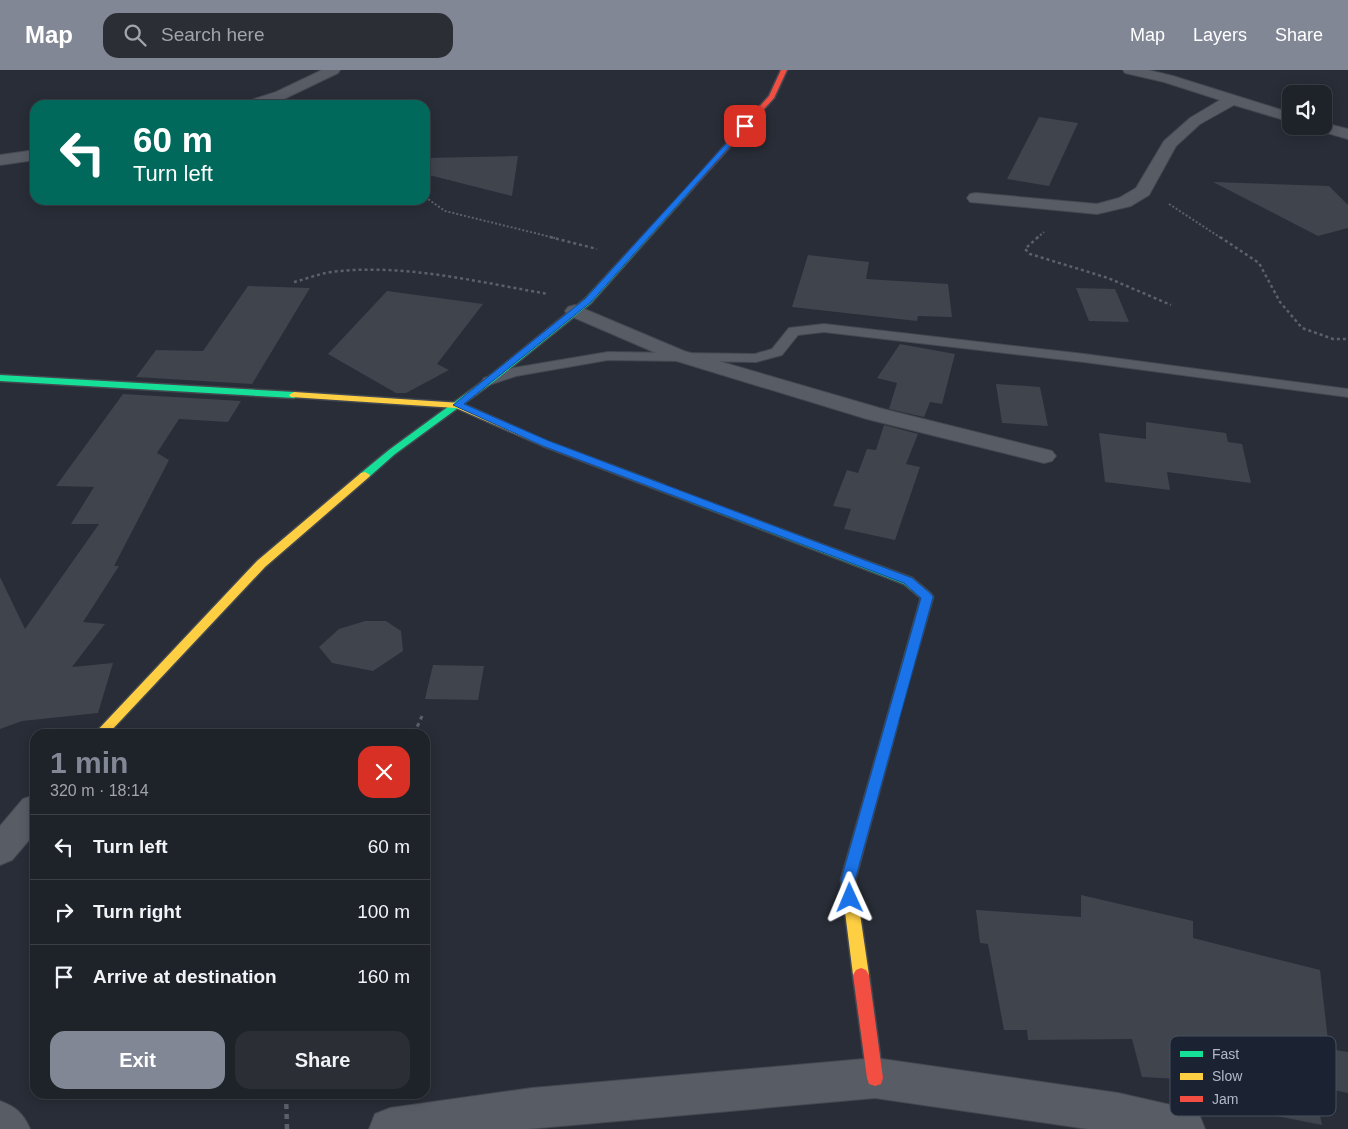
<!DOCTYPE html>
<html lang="en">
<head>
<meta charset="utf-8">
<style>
	:root { --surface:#1e2229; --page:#2b2f35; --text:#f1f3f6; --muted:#a1a4a8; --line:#3c3f46; --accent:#828796 }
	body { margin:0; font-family:Arial,sans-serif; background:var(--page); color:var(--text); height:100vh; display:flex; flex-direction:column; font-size:19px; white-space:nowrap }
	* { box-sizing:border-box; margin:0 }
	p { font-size:16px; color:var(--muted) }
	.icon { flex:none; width:28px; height:28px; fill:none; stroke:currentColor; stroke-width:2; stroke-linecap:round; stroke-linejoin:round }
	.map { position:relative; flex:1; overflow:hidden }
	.side { position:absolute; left:30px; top:659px; width:400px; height:370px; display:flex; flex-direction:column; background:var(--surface); border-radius:15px; box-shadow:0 2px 12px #0003,0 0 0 1px var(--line) }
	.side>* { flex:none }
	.top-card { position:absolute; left:30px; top:30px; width:400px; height:105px; border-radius:15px; box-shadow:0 2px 12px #0003,0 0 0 1px var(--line); background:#00695c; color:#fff; overflow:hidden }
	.controls { position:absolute; left:1282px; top:15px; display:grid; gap:10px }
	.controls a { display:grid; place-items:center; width:50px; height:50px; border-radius:10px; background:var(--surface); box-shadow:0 2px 12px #0003,0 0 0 1px var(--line); font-size:25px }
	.pin { position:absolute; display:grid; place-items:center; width:42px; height:42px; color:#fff; margin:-21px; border-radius:10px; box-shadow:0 2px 8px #0006 }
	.me { position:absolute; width:55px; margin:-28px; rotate:359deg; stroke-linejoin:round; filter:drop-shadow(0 0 4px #0008) }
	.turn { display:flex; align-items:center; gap:18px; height:105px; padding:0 20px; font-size:22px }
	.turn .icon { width:65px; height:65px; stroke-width:2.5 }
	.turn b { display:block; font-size:35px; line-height:42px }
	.round { display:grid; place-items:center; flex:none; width:52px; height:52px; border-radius:15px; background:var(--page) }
	.head { display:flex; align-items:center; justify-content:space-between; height:85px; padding:0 20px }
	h1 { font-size:30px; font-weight:700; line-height:38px; color:var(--accent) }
	.cta { display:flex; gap:10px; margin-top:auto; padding:10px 20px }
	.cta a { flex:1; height:58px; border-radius:15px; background:var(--accent); color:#fff; font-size:20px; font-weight:700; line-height:58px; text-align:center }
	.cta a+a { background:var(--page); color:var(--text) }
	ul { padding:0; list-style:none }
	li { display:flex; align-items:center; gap:15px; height:65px; padding:0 20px; border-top:1px solid var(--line) }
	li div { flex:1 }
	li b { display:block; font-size:19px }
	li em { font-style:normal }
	header { display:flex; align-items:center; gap:30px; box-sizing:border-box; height:70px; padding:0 25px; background:var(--accent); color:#fff }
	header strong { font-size:24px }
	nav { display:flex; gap:28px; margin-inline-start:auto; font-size:18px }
	.search { width:350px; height:45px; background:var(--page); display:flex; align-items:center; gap:12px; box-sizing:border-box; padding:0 18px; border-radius:15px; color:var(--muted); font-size:19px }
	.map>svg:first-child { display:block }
	.building { fill:#40444d }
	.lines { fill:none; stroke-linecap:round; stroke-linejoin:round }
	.lane-casing { stroke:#444850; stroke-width:2 }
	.street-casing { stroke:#444850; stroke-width:2 }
	.fast-casing { stroke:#444850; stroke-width:3 }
	.slow-casing { stroke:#444850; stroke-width:3 }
	.jam-casing { stroke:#444850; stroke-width:3 }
	.path-far3 { stroke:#5c6068; stroke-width:2; stroke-dasharray:2 2; stroke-linecap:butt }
	.path-far2 { stroke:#5c6068; stroke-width:2.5; stroke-dasharray:3 3; stroke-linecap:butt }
	.path-far1 { stroke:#5c6068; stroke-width:3; stroke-dasharray:4 4; stroke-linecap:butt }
	.path { stroke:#5c6068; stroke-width:4.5; stroke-dasharray:5 5; stroke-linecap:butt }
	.lane { fill:#585c65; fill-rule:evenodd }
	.street { fill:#585c65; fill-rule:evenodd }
	.fast { fill:#16e098; fill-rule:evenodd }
	.slow { fill:#ffcf43; fill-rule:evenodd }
	.jam { fill:#f24e42; fill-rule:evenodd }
	.route { fill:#1a73e8; stroke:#114b97 }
	.key { fill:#1b2332; stroke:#48505f; stroke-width:1 }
	.key-label { font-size:14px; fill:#b2b8c9 }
</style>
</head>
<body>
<header>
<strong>Map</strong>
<div class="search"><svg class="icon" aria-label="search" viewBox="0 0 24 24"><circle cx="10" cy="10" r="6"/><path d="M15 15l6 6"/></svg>Search here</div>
<nav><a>Map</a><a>Layers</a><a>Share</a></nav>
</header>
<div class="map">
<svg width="1348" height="1059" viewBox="0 0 1348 1059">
	<rect width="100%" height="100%" fill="#282d37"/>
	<path class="building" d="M1039,47L1078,53L1049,116L1007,109Z
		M518,86L512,126L425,104V88Z
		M1213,112L1329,116L1348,135V158L1318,166Z
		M808,185L869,192L866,209L948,214L952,247L918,246L917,251L792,237Z
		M248,216L310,218L252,314L136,307L156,280L203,281Z
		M1076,218L1115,219L1129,252L1089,251Z
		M387,221L483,234L437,294L449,300L406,323H396L328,284Z
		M900,274L955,284L942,334L930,332L924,347L889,339L897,313L877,308Z
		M996,314L1040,317L1048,356L1002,353Z
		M123,324L241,331L228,352L179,349L157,383L169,390L114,496H119L83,552L105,554L72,597L113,593L98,643L22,651L0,659V507L25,559L99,454H71L94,417L56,416Z
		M1146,352L1226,363L1228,372L1242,374L1251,413L1167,402L1170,420L1105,412L1099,363L1146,369Z
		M884,355L918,364L906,394L920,397L895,470L844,459L851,439L833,436L847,400L858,403L867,379L876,380Z
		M365,551H386L401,561L403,581L373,601L332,593L319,577L339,559Z
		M433,595L484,596L478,630L425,629Z
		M1081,825L1193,851V868L1320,900L1329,979L1348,982V1023L1314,1016L1322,1055L1240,1039L1236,1012L1142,1007L1132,969L1028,970L1027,960H1004L988,874L980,873L976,840L1081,847Z"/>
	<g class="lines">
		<defs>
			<path id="lane" d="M824,254L1084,284L1348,319V327L1084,292L824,262L798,265L782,285L756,292L608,290L516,306L489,315L482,311L484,308L513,298L608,282L755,284L772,279L789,258Z"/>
			<path id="street" d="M322,0H340L338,3L286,28L265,35H243L245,32L276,22Z
				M1123,0H1148L1173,6L1291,43V52L1234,35L1200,54L1176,76L1149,125L1131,136L1097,144L970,132L967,128L970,124L976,123L1097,134L1119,128L1136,118L1164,71L1190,48L1220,30L1164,12L1125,3Z
				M1324,53L1348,59V69L1313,59L1311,56H1324Z
				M35,80V90L0,95V85Z
				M575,235L684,281L883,339L1052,381L1056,386L1052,391L1044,393L1036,391L867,349L670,289L568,245L565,241L568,237Z
				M35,725V763L12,790L0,795V756L23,729Z
				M875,988L1118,1023L1184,1038L1199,1044L1205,1059H1088L875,1028L528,1059H369L375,1044L390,1038L532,1018Z
				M0,1031C16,1037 23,1043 30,1059H0Z"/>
			<path id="fast" d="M688,117L693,118L591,233L492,313L395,384L369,407H361L360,405L361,403L389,380L486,309L585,229Z
				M0,305L294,322L299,325L294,328L0,311Z
				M660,414L912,508L931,524L933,527L896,655L892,657L888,655L886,652L921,528L904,514L656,419L655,417Z"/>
			<path id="slow" d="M294,322L461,333L549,372L664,415L665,417L660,420L656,419L543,376L456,338L291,327L289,325Z
				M365,402L370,405L369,407L265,497L108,664H94L257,491L361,403Z
				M892,647L896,649L898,652L855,810L869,905L866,910L861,912L856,910L853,905L841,810L886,652L888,649Z"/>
			<path id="jam" d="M781,0H787L774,28L692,119H688V117L769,26Z
				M861,898L866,900L869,905L883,1008L881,1014L875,1016L869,1014L867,1008L853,905L856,900Z"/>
		</defs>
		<use href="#lane" class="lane-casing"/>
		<use href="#street" class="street-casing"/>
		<use href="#fast" class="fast-casing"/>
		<use href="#slow" class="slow-casing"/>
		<use href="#jam" class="jam-casing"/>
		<path class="path-far3" d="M425,127L445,141L555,168
			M1169,134L1221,168
			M1037,168L1044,162"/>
		<path class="path-far2" d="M550,167L597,179
			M1038,167L1025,179L1030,184L1108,208L1171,235
			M1220,167L1259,193L1280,232L1302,258L1333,269H1348
			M294,212C306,209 318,204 331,202C403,193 478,212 548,224"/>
		<path class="path-far1" d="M414,664L422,646"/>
		<path class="path" d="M286,1024L287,1059"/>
		<use href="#lane" class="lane"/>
		<use href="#street" class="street"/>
		<use href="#fast" class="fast"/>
		<use href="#slow" class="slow"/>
		<use href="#jam" class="jam"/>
	</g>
	<path class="route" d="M743,55L748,56L591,232L464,334L549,371L912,508L931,524L933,527L855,810L858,828L856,832L850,834L845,832L841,810L921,528L904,513L543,376L453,335L585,229Z"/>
	<rect x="1170" y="966" width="166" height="80" rx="8" class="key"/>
	<rect x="1180" y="981" width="23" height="6" fill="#16e098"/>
	<rect x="1180" y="1003" width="23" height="7" fill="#ffcf43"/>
	<rect x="1180" y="1026" width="23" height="6" fill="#f24e42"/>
	<g class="key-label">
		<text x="1212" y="989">Fast</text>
		<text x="1212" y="1011">Slow</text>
		<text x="1212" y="1034">Jam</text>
	</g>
</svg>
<div class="controls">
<a><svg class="icon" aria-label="sound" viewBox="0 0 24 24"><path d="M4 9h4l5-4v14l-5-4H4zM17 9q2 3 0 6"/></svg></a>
</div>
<div class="pin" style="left:745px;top:56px;background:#d93025"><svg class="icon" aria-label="arrive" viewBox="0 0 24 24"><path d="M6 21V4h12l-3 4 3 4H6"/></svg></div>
<svg class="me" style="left:850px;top:828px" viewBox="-20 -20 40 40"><path d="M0-17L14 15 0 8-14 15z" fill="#1a73e8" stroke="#fff" stroke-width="4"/></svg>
<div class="top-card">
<div class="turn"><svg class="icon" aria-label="left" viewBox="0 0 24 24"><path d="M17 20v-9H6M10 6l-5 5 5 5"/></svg><div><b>60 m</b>Turn left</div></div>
</div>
<section class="side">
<div class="head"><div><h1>1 min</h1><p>320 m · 18:14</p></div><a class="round" style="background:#d93025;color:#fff"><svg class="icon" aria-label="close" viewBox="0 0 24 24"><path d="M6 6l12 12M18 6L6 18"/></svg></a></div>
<ul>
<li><svg class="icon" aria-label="left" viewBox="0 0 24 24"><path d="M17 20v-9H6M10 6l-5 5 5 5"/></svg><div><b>Turn left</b></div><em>60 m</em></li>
<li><svg class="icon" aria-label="right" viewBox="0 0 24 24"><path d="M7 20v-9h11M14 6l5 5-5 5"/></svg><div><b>Turn right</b></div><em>100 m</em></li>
<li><svg class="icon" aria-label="arrive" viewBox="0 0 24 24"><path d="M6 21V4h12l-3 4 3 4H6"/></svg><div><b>Arrive at destination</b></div><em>160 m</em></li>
</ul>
<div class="cta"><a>Exit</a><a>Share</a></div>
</section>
</div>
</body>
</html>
